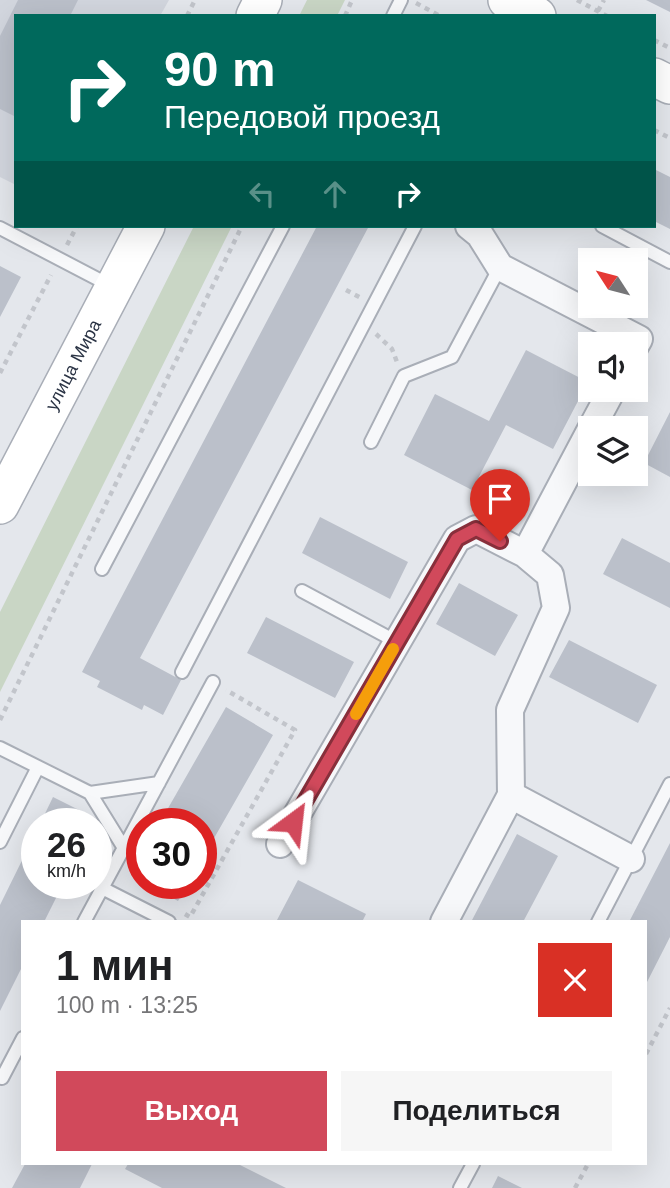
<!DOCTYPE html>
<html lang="ru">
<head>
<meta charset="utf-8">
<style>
	:root { --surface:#fff; --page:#f6f6f6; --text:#202124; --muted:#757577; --accent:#d1495b }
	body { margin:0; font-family:Arial,sans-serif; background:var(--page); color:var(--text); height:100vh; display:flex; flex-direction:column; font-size:26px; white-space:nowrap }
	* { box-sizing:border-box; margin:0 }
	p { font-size:23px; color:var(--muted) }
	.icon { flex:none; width:38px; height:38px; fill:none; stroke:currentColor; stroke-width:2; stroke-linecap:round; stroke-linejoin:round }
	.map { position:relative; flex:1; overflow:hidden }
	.drawer { position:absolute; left:21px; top:920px; width:626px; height:245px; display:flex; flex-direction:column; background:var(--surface); border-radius:0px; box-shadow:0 7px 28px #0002 }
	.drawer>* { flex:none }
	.top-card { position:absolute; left:14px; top:14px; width:642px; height:214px; border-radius:0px; box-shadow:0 7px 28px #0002; background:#00695c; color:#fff; overflow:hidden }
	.needle { width:46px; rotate:306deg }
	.buttons { position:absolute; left:578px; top:248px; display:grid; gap:14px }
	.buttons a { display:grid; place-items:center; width:70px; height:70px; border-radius:0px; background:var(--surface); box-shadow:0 7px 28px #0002; font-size:35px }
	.speed { position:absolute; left:21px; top:808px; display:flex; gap:14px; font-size:35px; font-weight:700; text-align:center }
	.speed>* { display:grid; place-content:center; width:91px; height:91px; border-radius:50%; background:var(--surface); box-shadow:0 7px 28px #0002; line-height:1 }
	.speed small { font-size:18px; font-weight:400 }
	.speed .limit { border:10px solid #d22; background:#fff; color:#111 }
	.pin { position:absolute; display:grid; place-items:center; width:60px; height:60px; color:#fff; margin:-72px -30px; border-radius:50% 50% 50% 0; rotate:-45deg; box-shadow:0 0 7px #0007 }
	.pin .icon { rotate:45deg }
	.me { position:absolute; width:77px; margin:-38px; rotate:30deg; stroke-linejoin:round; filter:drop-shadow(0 0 5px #0008) }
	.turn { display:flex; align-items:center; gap:24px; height:147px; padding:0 35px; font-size:32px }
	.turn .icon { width:91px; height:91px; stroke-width:2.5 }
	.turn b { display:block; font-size:49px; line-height:60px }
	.lanes { display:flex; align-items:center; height:66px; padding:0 35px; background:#0003; justify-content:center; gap:35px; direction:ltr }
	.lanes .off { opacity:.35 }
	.round { display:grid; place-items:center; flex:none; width:74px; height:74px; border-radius:0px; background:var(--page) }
	.overview { display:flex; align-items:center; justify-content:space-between; height:119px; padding:0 35px }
	h1 { font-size:42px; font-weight:800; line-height:52px }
	.button { display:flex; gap:14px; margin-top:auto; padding:14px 35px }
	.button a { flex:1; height:80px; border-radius:0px; background:var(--accent); color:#fff; font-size:28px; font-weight:800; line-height:80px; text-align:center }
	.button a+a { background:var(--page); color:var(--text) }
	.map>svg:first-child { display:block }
	.built { fill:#d2d6de }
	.green { fill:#c9d6c5 }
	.building { fill:#bbc0ca }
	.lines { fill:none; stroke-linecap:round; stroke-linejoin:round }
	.lane-casing { stroke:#a9aeb7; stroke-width:16 }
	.street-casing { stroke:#a9aeb7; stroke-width:30 }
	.secondary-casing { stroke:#a9aeb7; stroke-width:40 }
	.path { stroke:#c2c5cb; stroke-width:4.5; stroke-dasharray:5 5; stroke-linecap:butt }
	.lane { stroke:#f7f8fa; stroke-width:12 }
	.street { stroke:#f7f8fa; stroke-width:26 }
	.secondary { stroke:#fff; stroke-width:37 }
	.route-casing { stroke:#882f3b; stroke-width:18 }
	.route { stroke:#d1495b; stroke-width:12 }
	.slow { stroke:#f59e0b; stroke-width:12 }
	.labels { text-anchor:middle; stroke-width:5; stroke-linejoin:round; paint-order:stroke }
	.street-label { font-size:18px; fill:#2b3445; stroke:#f4f6f9 }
</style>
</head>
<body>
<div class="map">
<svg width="670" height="1188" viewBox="0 0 670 1188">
	<rect width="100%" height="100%" fill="#e4e7ec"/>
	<path class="built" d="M0,0H169L160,16H16V185L0,177Z"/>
	<path class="green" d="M307,0H345L337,16H299Z
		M194,226H232L0,692V612Z"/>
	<path class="building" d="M18,0H78L70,16H16V117L0,109V36Z
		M646,0H670V12Z
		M654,169L670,177V229L654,221Z
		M317,226H369L140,658L181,680L163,715L144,705L142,710L97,687L100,681L82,672Z
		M0,266L21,277L0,317Z
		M526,350L588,382L553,449L506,425L472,490L404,455L435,394L489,421Z
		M670,412V477L644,463Z
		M320,517L408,562L390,599L302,553Z
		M622,538L670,563V608L603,574Z
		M459,583L518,615L495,656L436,624Z
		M266,617L354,662L335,698L247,653Z
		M569,640L657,685L638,723L549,677Z
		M226,707L273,735L201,861V824H159Z
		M53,797L95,818L92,824H40Z
		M37,830V884H63L44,922H23V965L0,1011V905Z
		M517,834L558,856L523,922H471Z
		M670,843V937L646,984V922H629Z
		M142,855V881L131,875Z
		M298,880L366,914L362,922H281L277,920Z
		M147,884H188L178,901Z
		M25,1164H92L80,1188H12Z
		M128,1164H238L286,1188H162L125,1169Z
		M498,1176L522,1188H492Z"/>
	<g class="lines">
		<defs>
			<path id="lane" d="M393,16L401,0
				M602,226L670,262
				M0,228L111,286
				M371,442L404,376L452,357L500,267
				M102,569L283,226
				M302,591L397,642
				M182,672L415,226
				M0,748L90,793L159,783
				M90,793L124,848
				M0,842L38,767
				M102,888L169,922
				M84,922L213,682
				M598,922L670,784
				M0,1077L2,1078L23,1038
				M460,1188L473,1164"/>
			<path id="street" d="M469,226L480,235L500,267L639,339L635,346
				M591,429L612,390
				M511,795L631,859
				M280,844L457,539L476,529L525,554L590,431
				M444,922L511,795L510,710L556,608L550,575L525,554"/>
			<g id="secondary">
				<path d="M507,0L537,16"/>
				<path d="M255,16L263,0"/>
				<path d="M654,77L670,85"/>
				<path id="s1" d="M0,505L146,226"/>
			</g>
		</defs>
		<use href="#lane" class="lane-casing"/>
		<use href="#street" class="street-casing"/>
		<use href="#secondary" class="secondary-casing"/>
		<path class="path" d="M577,0L607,16
			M416,3L440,16
			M598,11L604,0
			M187,16L195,0
			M345,16L352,0
			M654,40L670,48
			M654,130L670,138
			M67,245L77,226
			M346,290L361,298
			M376,334L392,349L397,362
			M0,373L51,275
			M0,720L242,226
			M185,914L190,917L295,730L226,690
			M646,1054L670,1008
			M575,1188L588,1164"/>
		<use href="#lane" class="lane"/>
		<use href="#street" class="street"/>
		<use href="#secondary" class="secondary"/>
	</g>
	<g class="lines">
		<defs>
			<path id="route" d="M293,822L457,539L476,529L500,541"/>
		</defs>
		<use href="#route" class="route-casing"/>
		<use href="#route" class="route"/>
		<path class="slow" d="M356,714L393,649"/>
	</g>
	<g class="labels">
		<g class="street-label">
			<text dy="6" stroke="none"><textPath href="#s1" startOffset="158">улица Мира</textPath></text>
		</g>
	</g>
</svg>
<div class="buttons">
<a><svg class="needle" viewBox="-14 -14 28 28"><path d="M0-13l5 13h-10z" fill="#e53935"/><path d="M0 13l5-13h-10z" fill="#757577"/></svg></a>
<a><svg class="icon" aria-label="sound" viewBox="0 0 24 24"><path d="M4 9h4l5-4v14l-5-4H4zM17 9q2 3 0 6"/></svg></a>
<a><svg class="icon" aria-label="layers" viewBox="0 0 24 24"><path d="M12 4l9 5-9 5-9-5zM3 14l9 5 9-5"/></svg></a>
</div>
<div class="speed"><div>26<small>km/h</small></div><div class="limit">30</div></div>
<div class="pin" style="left:500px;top:541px;background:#d93025"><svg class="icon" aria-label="arrive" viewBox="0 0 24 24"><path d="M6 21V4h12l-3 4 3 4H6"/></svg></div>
<svg class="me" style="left:293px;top:822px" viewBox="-20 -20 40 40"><path d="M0-17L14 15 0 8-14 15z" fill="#d1495b" stroke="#fff" stroke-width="4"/></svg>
<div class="top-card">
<div class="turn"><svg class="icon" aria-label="right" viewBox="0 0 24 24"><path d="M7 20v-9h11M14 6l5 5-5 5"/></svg><div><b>90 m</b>Передовой проезд</div></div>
<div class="lanes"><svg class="icon off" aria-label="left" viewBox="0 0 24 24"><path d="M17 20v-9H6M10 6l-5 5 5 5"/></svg><svg class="icon off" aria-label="ahead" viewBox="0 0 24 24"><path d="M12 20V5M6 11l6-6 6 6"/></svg><svg class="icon" aria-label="right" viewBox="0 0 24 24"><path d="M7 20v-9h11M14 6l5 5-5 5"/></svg></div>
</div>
<section class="drawer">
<div class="overview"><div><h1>1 мин</h1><p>100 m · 13:25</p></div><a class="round" style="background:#d93025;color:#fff"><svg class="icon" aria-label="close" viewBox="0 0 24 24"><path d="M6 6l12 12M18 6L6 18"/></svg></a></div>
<div class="button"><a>Выход</a><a>Поделиться</a></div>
</section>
</div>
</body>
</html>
